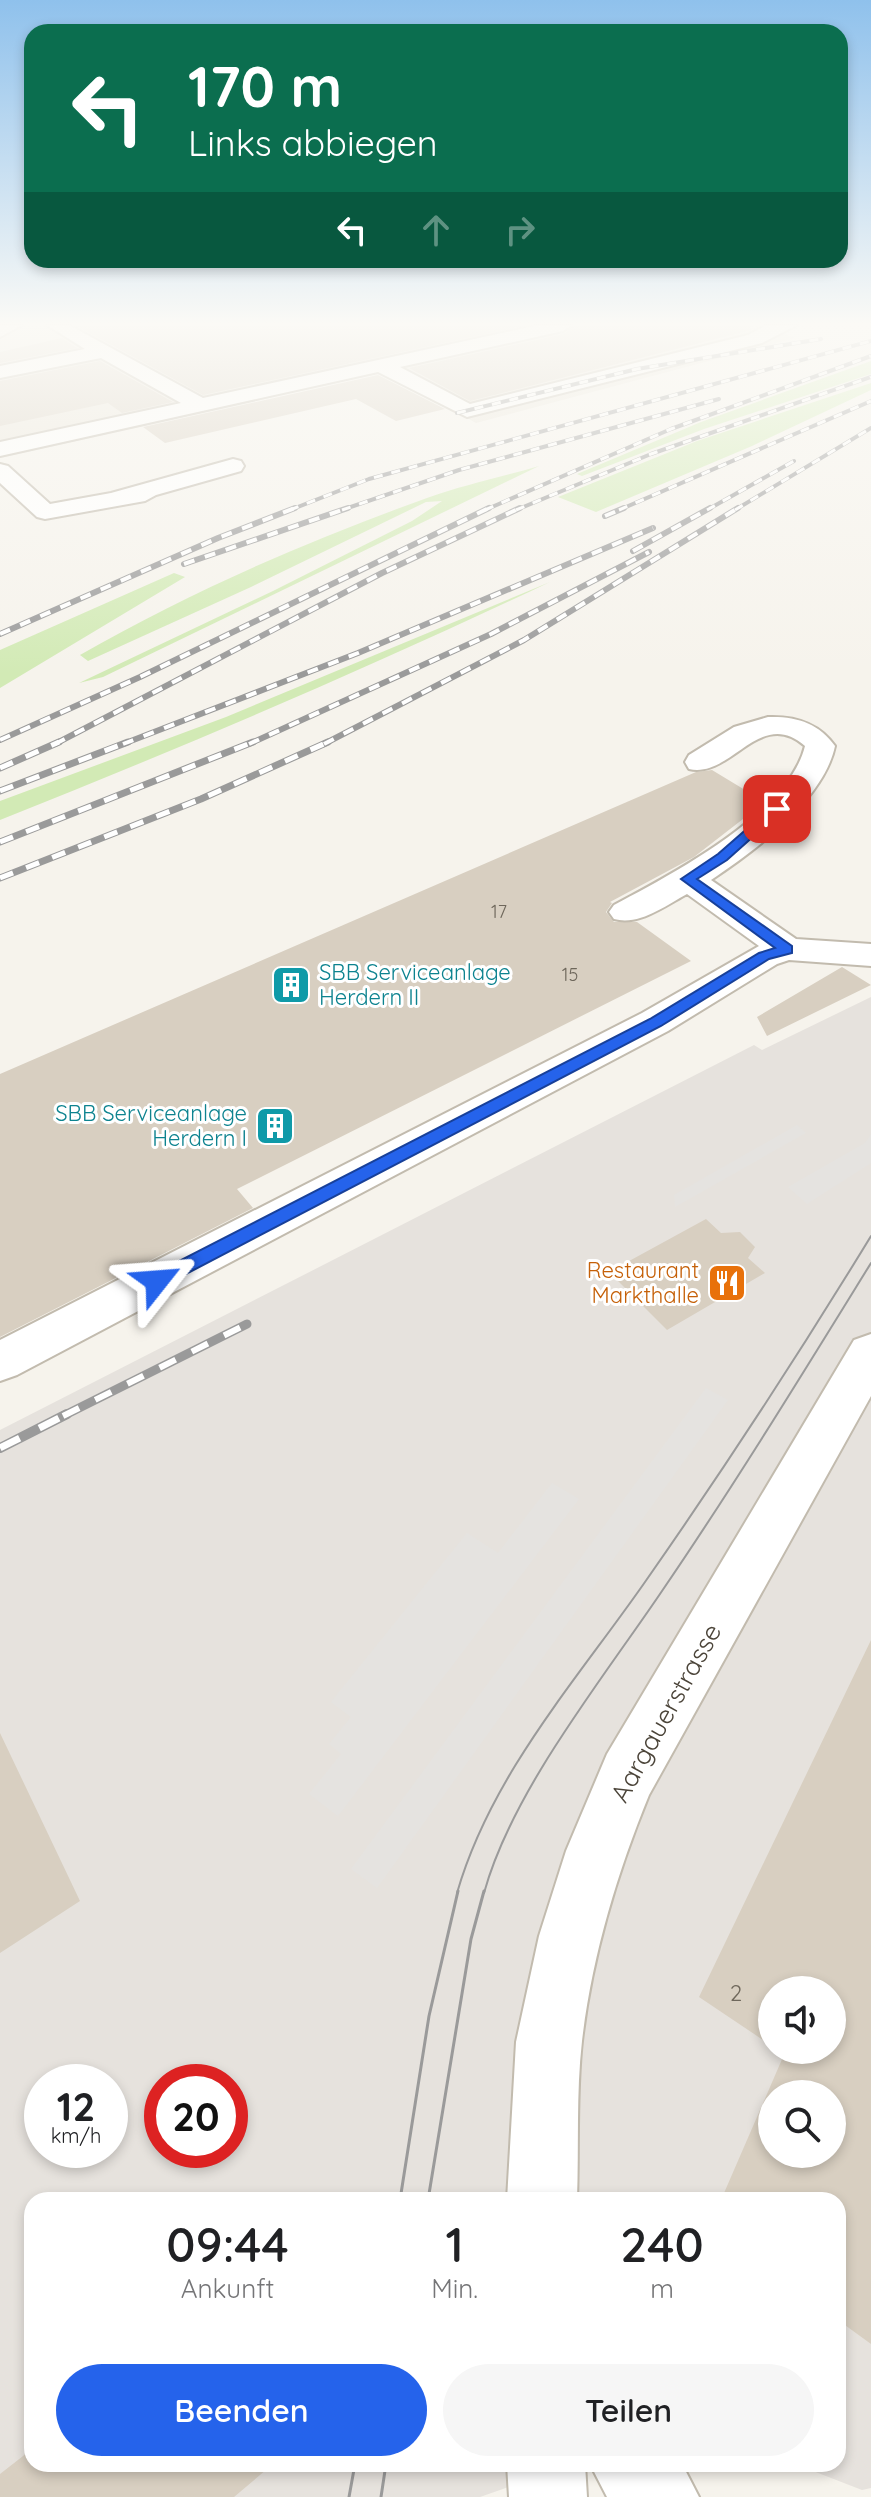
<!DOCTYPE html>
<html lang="de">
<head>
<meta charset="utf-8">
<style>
	:root { --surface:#fff; --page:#f6f6f6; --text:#202124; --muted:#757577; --accent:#2563eb }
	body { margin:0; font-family:Quicksand,sans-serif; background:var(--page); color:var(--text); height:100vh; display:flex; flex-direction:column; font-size:30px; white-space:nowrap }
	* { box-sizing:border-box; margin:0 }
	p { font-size:26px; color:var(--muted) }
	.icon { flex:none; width:44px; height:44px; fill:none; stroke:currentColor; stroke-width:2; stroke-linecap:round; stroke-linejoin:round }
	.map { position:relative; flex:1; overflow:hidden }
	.panel { position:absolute; left:24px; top:2192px; width:822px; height:280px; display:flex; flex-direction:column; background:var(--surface); border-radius:24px; box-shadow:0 4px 12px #0003 }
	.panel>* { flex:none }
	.hud { position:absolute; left:24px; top:24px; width:824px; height:244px; border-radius:24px; box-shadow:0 4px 12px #0003; background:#0b6e4f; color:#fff; overflow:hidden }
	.controls { position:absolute; left:758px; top:1976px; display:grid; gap:16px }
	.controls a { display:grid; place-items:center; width:88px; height:88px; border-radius:50%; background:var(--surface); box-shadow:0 4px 12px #0003; font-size:40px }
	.speed { position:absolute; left:24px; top:2064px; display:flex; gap:16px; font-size:40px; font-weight:700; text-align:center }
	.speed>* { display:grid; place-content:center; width:104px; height:104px; border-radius:50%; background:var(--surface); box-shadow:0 4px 12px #0003; line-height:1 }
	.speed small { font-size:20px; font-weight:400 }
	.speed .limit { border:12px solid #d22; background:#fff; color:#111 }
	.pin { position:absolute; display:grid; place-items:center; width:68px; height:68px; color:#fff; margin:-34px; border-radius:16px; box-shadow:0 4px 12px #0006 }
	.me { position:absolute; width:88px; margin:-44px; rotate:62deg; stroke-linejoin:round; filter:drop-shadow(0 0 6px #0008) }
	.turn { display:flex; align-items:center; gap:28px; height:168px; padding:0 32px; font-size:36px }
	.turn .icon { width:104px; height:104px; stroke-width:2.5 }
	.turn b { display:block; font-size:56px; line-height:68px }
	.lanes { display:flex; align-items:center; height:76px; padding:0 32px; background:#0003; justify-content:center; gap:40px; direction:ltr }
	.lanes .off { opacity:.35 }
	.eta { display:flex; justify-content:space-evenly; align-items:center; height:136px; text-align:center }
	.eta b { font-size:48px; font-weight:600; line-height:56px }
	.button { display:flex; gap:16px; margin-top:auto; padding:16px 32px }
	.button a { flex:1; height:92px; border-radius:48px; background:var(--accent); color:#fff; font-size:32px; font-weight:600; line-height:92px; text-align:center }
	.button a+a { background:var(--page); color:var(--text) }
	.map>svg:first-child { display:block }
	.residential { fill:#eae5da }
	.industrial { fill:#e6e2dd; fill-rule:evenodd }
	.green { fill:#d2eab5 }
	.parking { fill:#e5e3e0 }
	.building { fill:#d8cfc1; fill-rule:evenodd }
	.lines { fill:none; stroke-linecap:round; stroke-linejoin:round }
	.minor-casing { stroke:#c2bbae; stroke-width:4 }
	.minor { fill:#fff; fill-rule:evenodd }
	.tram-far1 { stroke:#9a9a9a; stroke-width:2 }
	.tram { stroke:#9a9a9a; stroke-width:3 }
	.rail-far4-casing { stroke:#9a9a9a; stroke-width:4 }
	.rail-far3-casing { stroke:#9a9a9a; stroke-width:6 }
	.rail-far2-casing { stroke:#9a9a9a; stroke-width:7 }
	.rail-far1-casing { stroke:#9a9a9a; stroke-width:9 }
	.rail-casing { stroke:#9a9a9a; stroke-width:10 }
	.rail-far4 { stroke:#fff; stroke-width:3; stroke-dasharray:9; stroke-linecap:butt }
	.rail-far3 { stroke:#fff; stroke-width:4; stroke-dasharray:11; stroke-linecap:butt }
	.rail-far2 { stroke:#fff; stroke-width:5; stroke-dasharray:14; stroke-linecap:butt }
	.rail-far1 { stroke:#fff; stroke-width:6; stroke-dasharray:18; stroke-linecap:butt }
	.rail { stroke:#fff; stroke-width:7; stroke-dasharray:22; stroke-linecap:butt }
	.route { fill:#2563eb; stroke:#184099; stroke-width:2 }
	.labels { text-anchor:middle; stroke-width:6; stroke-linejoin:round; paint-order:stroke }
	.number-label { font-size:18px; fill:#6e675b }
	.culture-label { font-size:22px; fill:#0d838f; stroke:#fff; text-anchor:start }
	.food-label { font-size:22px; fill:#c56008; stroke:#fff; text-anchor:end }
	.near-number-label { font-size:22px; fill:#6e675b }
	.near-street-label { font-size:26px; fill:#4b4439; stroke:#fff }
</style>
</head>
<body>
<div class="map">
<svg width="871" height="2497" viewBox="0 0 871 2497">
	<rect width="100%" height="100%" fill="#f6f3ec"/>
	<path class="residential" d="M11,325H761L795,338L476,423L385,372L0,458V330Z"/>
	<path class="industrial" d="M871,997V2488L862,2490L795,2464H838V2200H32V2464H574L480,2497H0V1430L754,1045L762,1050ZM772,1990H832V2050H772ZM42,2082H110V2150H42ZM162,2082H230V2150H162ZM772,2094H832V2154H772Z"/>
	<path class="green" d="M871,361V374L704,429L582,476L577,474L701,422Z
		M871,383V390L752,446L596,512L558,497L697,441Z
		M539,466L103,677L79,683L273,591L412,521L442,501L426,502L251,587L88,661L80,655C190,592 307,541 427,498C463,485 502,477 539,466Z
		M174,573L185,577L0,688V650Z
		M550,582C369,668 186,746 0,820V801L226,717Z"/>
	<path class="parking" d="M797,1125L806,1133L675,1207L674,1195Z
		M871,1134V1163L807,1204L788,1187L865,1143Z
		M706,1388L728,1400L377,1888L351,1869Z
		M552,1483L579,1499L338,1816L309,1794L341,1754L329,1744L351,1717L331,1702L467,1533L498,1553Z"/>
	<path class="building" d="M75,325H527L203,395Z
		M575,325H750L751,330L470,401L409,368L564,334Z
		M62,338L77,348L0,363V352Z
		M100,361L173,402L122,413L108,403L0,426V381Z
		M378,375L445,409L396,421L356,399L165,443L143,427Z
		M712,770L765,802L694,857L610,902L612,903L606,912L614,922H637L691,961L237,1189L253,1208L0,1337V1074L696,772Z
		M842,967L871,985L767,1036L757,1017Z
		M706,1219L721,1233L740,1232L755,1247L748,1258L765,1273L667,1330L609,1272Z
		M871,1640V2344L838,2320V2200H721L786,2050H832V1990H772V2046L699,1997ZM772,2094H832V2154H772Z
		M0,1733L80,1901L0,1953Z
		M32,2449V2464H273L234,2497H0V2474Z"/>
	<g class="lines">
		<defs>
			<path id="minor" d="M0,325H22L0,337Z
				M47,325H69L203,398L539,325H572L563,331L400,367L470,404L748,335L767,325H797L762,343L467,417L378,372L0,456V442L181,403L101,358L0,378V366L85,349Z
				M233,459L241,461L244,466L241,471L156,495L145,501L45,519L37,517L0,483V464L8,466L50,504L111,493Z
				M768,717C796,716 819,723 835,746C824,799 755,851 711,880L796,939L871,944V966L789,960L777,964L668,1031L17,1375L0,1381V1340L642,1013L759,946L687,894C665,906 639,926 614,919L609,912L614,905C671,875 789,813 805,746C760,706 731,779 689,769L685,762L689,755L734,727Z
				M871,1334V1396L649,1795C617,1873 592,1956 582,2041C576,2093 579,2148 577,2200H507L516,2042L539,1936L566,1851L607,1754L854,1340Z
				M507,2464H585L587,2497H509Z
				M590,2464H682L699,2497H607Z"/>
		</defs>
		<use href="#minor" class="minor-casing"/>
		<use href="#minor" class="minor"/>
		<path class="tram-far1" d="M457,1893C491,1775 576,1681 645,1582C724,1469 799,1354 871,1236
			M484,1893C512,1791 602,1680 662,1591C735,1484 803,1373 871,1263"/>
		<path class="tram" d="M400,2200L429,2016L458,1891
			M428,2200L471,1939L484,1891
			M349,2497L355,2464
			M381,2497L386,2464"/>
		<defs>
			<path id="rail-far4" d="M457,413L637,369L821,339
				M290,510L369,479L871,341
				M342,510L459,470L719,399
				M485,510L671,429L871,356
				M516,510L651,454L871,377
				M619,510L871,401
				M707,510L794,461
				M735,510L871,428"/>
			<path id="rail-far3" d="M605,516L624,508
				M633,551L710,508
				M184,564L348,508
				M0,634L218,538L295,508
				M0,740L140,677L489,508
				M55,744L382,573L520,508
				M123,744L358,653L653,528
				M249,744L491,634L649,552
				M324,744L524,640L738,508"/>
			<path id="rail-far2" d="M0,768L59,742
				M0,791L128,742
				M0,842L253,742
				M0,878L201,799L328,742"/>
			<path id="rail-far1" d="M63,1416L247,1324"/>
			<path id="rail" d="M0,1448L67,1414"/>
		</defs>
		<use href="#rail-far4" class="rail-far4-casing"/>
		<use href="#rail-far3" class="rail-far3-casing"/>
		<use href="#rail-far2" class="rail-far2-casing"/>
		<use href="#rail-far1" class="rail-far1-casing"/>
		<use href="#rail" class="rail-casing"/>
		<use href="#rail-far4" class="rail-far4"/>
		<use href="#rail-far3" class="rail-far3"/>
		<use href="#rail-far2" class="rail-far2"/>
		<use href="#rail-far1" class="rail-far1"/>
		<use href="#rail" class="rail"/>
	</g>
	<linearGradient id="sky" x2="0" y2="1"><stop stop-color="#8fc1ec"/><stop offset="0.48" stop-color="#fbfaf6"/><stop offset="1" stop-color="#fbfaf6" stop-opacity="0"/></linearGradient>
	<rect width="871" height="674" fill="url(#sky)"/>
	<path class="route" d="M773,806L784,809L727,860L697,879L792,946V953L769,959L661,1026L163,1286H150L148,1281L150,1276L650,1019L759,953L775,948L681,879L718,854Z"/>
	<defs>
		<symbol id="building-square" viewBox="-11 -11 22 22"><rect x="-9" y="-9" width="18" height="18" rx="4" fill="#0f9aa8" stroke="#fff"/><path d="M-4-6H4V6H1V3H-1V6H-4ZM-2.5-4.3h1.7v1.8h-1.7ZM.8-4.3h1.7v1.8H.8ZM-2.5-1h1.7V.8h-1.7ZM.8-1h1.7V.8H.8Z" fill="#fff"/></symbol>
		<symbol id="restaurant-square" viewBox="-11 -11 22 22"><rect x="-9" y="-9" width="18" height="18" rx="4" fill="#e8710a" stroke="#fff"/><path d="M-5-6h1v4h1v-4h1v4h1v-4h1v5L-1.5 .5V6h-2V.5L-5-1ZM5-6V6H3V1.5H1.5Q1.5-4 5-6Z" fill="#fff"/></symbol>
	</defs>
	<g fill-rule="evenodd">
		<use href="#building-square" x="269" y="963" width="44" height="44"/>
		<use href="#building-square" x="253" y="1104" width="44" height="44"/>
		<use href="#restaurant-square" x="705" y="1261" width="44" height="44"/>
	</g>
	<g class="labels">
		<g class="number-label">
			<text x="499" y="918">17</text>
			<text x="570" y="981">15</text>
		</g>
		<g class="culture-label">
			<text x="319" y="980">SBB Serviceanlage<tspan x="319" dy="25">Herdern II</tspan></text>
			<text x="247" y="1121" text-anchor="end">SBB Serviceanlage<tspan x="247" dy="25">Herdern I</tspan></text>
		</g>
		<g class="food-label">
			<text x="699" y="1278">Restaurant<tspan x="699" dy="25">Markthalle</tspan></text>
		</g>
		<g class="near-number-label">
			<text x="736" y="2001">2</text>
		</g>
		<g class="near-street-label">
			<text transform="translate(666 1713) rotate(-61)" y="9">Aargauerstrasse</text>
		</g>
	</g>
</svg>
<div class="controls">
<a><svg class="icon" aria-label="sound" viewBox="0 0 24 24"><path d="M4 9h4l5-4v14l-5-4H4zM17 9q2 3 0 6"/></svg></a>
<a><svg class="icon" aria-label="search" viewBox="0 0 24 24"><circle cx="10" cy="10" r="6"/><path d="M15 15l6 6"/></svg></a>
</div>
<div class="speed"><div>12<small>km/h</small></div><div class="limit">20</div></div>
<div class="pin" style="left:777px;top:809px;background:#d93025"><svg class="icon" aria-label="arrive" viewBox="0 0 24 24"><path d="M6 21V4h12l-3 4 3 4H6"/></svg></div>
<svg class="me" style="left:157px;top:1281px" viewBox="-20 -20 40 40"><path d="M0-17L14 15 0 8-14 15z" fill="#2563eb" stroke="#fff" stroke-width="4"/></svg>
<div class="hud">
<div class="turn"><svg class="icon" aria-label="left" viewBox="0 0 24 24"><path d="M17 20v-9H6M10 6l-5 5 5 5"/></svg><div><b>170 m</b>Links abbiegen</div></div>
<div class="lanes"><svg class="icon" aria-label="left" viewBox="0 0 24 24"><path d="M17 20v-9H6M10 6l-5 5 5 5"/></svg><svg class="icon off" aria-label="ahead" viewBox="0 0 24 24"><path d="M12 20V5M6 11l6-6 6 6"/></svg><svg class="icon off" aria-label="right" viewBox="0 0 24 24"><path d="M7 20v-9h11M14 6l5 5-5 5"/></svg></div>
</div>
<section class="panel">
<div class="eta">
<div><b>09:44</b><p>Ankunft</p></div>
<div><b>1</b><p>Min.</p></div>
<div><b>240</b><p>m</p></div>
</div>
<div class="button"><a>Beenden</a><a>Teilen</a></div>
</section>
</div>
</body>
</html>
